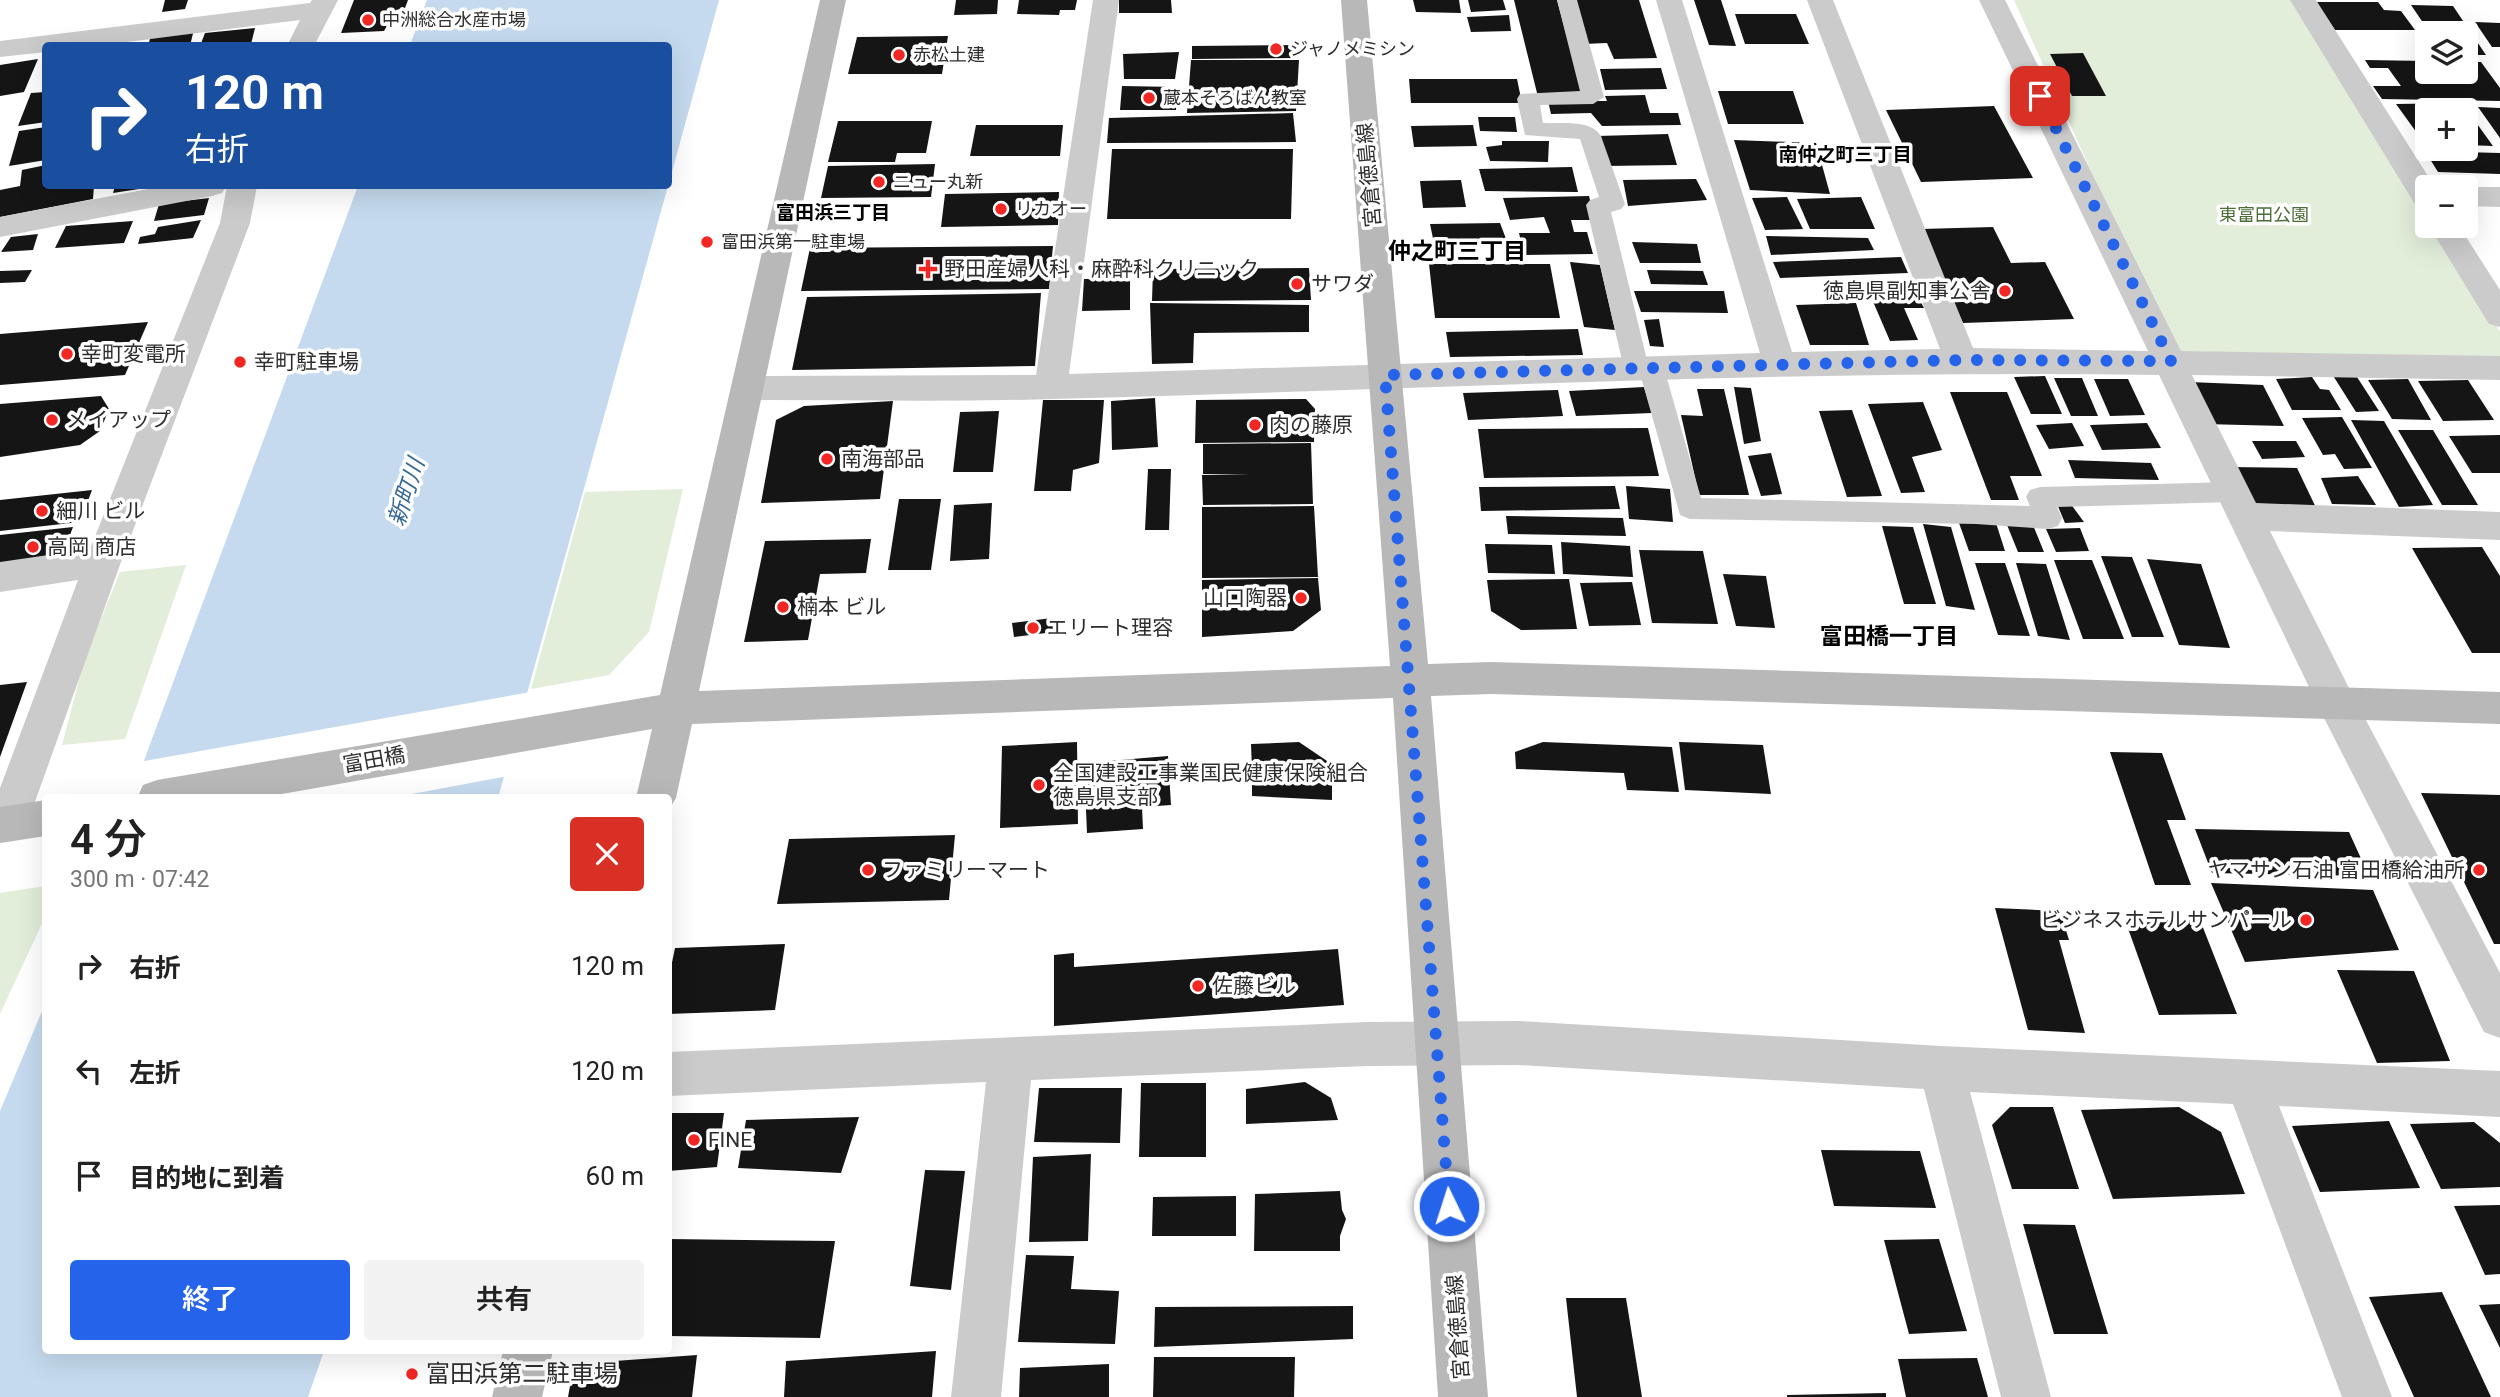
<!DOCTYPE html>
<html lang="ja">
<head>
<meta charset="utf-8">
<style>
	:root { --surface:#fff; --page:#f2f2f2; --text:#222; --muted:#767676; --accent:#2563eb }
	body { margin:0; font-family:Roboto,"Noto Sans JP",sans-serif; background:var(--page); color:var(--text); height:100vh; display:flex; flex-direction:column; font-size:26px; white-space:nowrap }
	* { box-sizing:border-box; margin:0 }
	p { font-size:23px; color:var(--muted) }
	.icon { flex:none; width:38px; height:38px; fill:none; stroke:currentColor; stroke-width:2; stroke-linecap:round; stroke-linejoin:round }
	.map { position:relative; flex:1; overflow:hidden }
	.side { position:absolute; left:42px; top:794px; width:630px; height:560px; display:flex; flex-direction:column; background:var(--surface); border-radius:7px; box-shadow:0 7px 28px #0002 }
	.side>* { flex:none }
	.top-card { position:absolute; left:42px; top:42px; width:630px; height:147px; border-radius:7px; box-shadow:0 7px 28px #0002; background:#1a4fa0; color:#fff; overflow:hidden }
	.controls { position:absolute; left:2415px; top:21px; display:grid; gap:14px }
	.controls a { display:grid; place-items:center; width:63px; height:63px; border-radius:7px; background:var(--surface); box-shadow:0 7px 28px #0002; font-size:35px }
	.pin { position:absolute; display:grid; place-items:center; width:60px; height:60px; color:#fff; margin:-30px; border-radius:14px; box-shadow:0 4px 10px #0006 }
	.me { position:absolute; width:77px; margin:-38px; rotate:356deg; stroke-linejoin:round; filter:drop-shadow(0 0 5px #0008) }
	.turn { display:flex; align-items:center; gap:24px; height:147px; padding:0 28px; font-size:32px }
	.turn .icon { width:91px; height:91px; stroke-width:2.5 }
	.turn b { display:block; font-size:49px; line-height:60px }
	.round { display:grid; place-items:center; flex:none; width:74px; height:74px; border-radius:7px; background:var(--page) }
	.headline { display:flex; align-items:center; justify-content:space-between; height:119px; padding:0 28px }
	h1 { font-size:42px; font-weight:600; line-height:52px }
	.primary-button { display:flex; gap:14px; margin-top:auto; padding:14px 28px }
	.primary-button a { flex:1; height:80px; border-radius:7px; background:var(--accent); color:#fff; font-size:28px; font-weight:600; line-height:80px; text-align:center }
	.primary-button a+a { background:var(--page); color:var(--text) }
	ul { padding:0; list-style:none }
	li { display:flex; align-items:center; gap:21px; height:105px; padding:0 28px }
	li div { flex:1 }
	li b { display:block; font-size:26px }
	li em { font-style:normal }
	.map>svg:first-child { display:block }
	.green { fill:#e2edda }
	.water { fill:#c5daee }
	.pier { fill:#fff }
	.building { fill:#151515 }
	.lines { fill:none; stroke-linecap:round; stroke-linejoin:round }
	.lane { fill:#cbcbcb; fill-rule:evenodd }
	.street { fill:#cbcbcb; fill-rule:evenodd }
	.secondary { fill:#b8b8b8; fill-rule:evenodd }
	.route { stroke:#2563eb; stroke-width:12; stroke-dasharray:0 21.6 }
	.poi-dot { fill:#f22723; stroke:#fff; stroke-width:2.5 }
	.labels { text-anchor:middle; stroke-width:7; stroke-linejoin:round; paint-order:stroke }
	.far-poi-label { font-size:18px; fill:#2e2e2e; stroke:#fff; text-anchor:start }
	.far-park-label { font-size:18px; fill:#4c6d38; stroke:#fff }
	.far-neighbourhood-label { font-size:19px; font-weight:bold; fill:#000; stroke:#fff }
	.street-label { font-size:21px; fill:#2e2e2e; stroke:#fff }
	.poi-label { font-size:21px; fill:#2e2e2e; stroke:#fff; text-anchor:start }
	.neighbourhood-label { font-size:23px; font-weight:bold; fill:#000; stroke:#fff }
	.water-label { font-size:23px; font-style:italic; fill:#366896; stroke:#fff }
	.near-poi-label { font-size:24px; fill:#2e2e2e; stroke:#fff; text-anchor:start }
</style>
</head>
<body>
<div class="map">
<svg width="2500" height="1397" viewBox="0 0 2500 1397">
	<rect width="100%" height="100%" fill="#fff"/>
	<path class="green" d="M2014,0H2293L2427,215V226H2434L2500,331V360L2173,353Z
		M683,489L649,632L609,675L531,689L585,492Z
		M186,565L125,739L62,745L84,661L120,572Z
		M45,886V917L0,1014V893Z"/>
	<path class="water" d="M427,0H719L669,183L668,46L410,45Z
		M358,186H668L498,798H130Z
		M45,1004L46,1351H324L308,1397H0V1111Z"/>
	<path class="pier" d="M531,692L508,776L390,798H126L139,762Z"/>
	<path class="building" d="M165,0H188L185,9L162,12Z
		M354,0H408L405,8L396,10L384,31L341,33Z
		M956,0H998L997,14L954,15Z
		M1019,0H1077L1075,10H1060L1059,15L1017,14Z
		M1119,0H1171L1172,13H1119Z
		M1413,0H1459L1461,13L1416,12Z
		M1468,0H1503L1506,10L1471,12Z
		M1514,0H1557L1583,96L1538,97Z
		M1572,0H1639L1657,58L1614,59L1607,43L1583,44Z
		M1694,0H1721L1736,46L1709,45Z
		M2316,2H2378L2384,10L2401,11L2415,30H2335Z
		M2411,5L2453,6L2486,55H2466V33H2430Z
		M1735,14H1796L1809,44H1745Z
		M1509,15L1511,31L1471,32L1467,17Z
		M2475,22L2500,23V47H2492Z
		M255,28L251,44L200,46L205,33Z
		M194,29L190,46H148L151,35Z
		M948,36L942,74H848L857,37Z
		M1297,45L1298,58L1192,59V46Z
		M1179,52L1175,79H1124L1123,54Z
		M2083,53L2106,96H2072L2050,54Z
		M38,59L24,92L0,96V65Z
		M1191,60H1299L1296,111L1187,113Z
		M2365,60L2427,61V72H2466V62H2481L2500,88V101L2382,99L2373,86H2401L2388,68H2370Z
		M1661,68L1667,89L1605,90L1600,69Z
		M1409,79H1517L1522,103H1411Z
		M1122,86L1177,87L1176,110H1120Z
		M1718,91H1793L1804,124H1728Z
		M46,92V122L18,126L31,93Z
		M1645,95L1650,113H1678L1681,125L1602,126L1591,113L1551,114L1548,101H1607L1605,96Z
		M2462,103L2493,146L2466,145V110H2427V147L2396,104Z
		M1994,106L2033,178L1921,182L1886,110Z
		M2478,107L2500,108V138Z
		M1293,113L1296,142L1107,143L1109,118Z
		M1478,117H1515L1517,132L1480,131Z
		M838,121H932L926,153H897L895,162H828Z
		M976,125H1063L1060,156H970Z
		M1473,125L1477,146L1414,147L1411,126Z
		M46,127V160L9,166L19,131Z
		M1668,134L1677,165L1605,166L1597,136Z
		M1734,140L1816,143L1830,194L1750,190Z
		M1502,141H1549L1548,162L1490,161L1486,147L1502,145Z
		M1112,149H1293L1291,219H1107Z
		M2425,151L2500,153V174L2438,172Z
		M935,164L931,197L821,198L828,166Z
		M46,165V186H94L93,199L0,217V190L20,186L22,170Z
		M1572,167L1578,192L1485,191L1479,169Z
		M1696,179L1707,200L1628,206L1623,180Z
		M1461,180L1466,207L1423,208L1420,181Z
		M115,186H140L139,189L113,193Z
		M1059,192L1058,225L941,227L945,194Z
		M1589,196L1595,220H1571L1574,232H1587L1593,254L1524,255L1519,233H1550L1544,217L1510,220L1503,198Z
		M1787,197L1803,229L1765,230L1752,198Z
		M1861,197L1875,229H1810L1797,199Z
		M209,198L204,215L154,221L159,204Z
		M201,220L193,238L138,244L140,237L155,234L158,227Z
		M133,221L124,243L55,248L66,226Z
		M1500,223L1508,244L1435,248L1430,224Z
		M1993,227L2011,263L2045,262L2074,319L1963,323L1921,229Z
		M38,234L33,250L1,252L11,237Z
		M1766,236L1868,238L1874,250L1771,255Z
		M1632,242L1697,244L1701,263H1640Z
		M1053,246L1049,289L801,291L810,248Z
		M1901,257L1908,273L1780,278L1773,262Z
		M1570,262L1600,265L1615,330L1584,327Z
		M1429,264H1550L1560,318H1435Z
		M1309,268L1311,300L1152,301L1153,269Z
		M32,270L25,282L0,283V271Z
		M1647,270L1703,271L1708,285L1651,284Z
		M1130,278V310L1082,311L1084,279Z
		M1910,282L1924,308H1904L1918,340L1890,341L1865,283Z
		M1634,291H1724L1728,313L1641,312Z
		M1041,293L1035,366L792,370L807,297Z
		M1150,303L1309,305V332L1194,333L1193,363L1152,364Z
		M1856,303L1869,345H1810L1796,305Z
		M1659,319L1664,347L1650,346L1644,320Z
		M148,322L125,375L0,385V334Z
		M1578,329L1583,355L1450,357L1446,332Z
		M2332,374L2357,377L2379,411L2356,412Z
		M2045,376L2062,414H2031L2014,377Z
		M2312,377L2320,389L2329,390L2341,410H2292L2276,379Z
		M2054,378H2082L2098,416H2071Z
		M2094,379H2128L2145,415L2110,416Z
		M2408,379L2431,420L2392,419L2368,380Z
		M2468,380L2494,420L2443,421L2418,381Z
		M2189,382L2263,385L2284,426L2203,424Z
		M1644,387L1652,413L1576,416L1569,391Z
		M1734,387L1751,388L1761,441L1744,444Z
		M1697,389H1724L1749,495H1699L1681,415L1703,416Z
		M1558,390L1563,416L1468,420L1463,393Z
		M1950,392H2007L2042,476H2010L2019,500H1991Z
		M101,396L109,409L100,431L80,445L0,457V404Z
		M1155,398L1158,447L1112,450L1111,401Z
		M1306,399L1315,409L1314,442L1195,443L1196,400Z
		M1043,400H1104L1099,463L1073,470L1071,491H1034Z
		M893,401L880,499L761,503L776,420L804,406Z
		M1923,402L1942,450L1912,457L1925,492L1901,493L1868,404Z
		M1852,410L1882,496L1847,497L1819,411Z
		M999,411L993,472H953L960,412Z
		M2342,417L2372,468L2344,469L2335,454L2323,455L2302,418Z
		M2351,420L2384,421L2433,505L2399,507Z
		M2072,423L2084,446L2049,449L2036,425Z
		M2147,423L2161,448L2102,450L2090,425Z
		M1648,428L1659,476L1484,478L1478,429Z
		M2398,430H2433L2478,505H2442Z
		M2500,435V473H2472L2449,436Z
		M2252,441H2296L2305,457L2262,459Z
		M1311,443L1313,504L1203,505L1202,475L1250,474H1203V444Z
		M1771,453L1782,494L1761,496L1748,456Z
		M2068,460L2151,463L2159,480L2075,478Z
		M2228,467L2297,468L2320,516L2249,514Z
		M1148,469H1171L1169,530H1145Z
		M2358,476L2376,505L2332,504L2321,478Z
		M1615,486L1620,509L1481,511L1479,487Z
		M1626,486L1670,489L1673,522L1629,519Z
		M92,490L80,522L0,531V500Z
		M899,499H941L931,570H888Z
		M992,503L989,559L950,561L954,505Z
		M2070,503L2084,522L2065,523L2057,504Z
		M1314,506L1318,577L1202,578V507Z
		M1506,516L1623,518L1626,536L1508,534Z
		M1959,523H1996L2005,551H1969Z
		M1923,524L1951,527L1975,610L1946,606Z
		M2007,525H2033L2044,552H2018Z
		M1882,526L1913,527L1936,604H1904Z
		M73,527L61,559L0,566V535Z
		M2080,528L2089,551L2056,552L2046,529Z
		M871,539L866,573L820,574L808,640L744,642L765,541Z
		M1561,542L1630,546L1633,577L1563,574Z
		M1485,544L1552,545L1555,574L1488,573Z
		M2482,547L2500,576V653H2472L2412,548Z
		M1639,550L1703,551L1718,624L1652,623Z
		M2101,556L2132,557L2164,637H2132Z
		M2147,559L2201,564L2230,648L2179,645Z
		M2054,560H2092L2124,639H2083Z
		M1975,563H2005L2030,636L1998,635Z
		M2016,563L2046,564L2070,640L2038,636Z
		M1723,574L1766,576L1775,628L1736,626Z
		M1318,578L1321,610L1293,631L1202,637V580Z
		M1569,579L1577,629L1521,630L1491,611L1487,580Z
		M1632,582L1641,625L1589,626L1580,583Z
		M1052,618L1054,632L1014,637L1012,623Z
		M27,682L0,757V685Z
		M1077,742L1078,824L1000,828L1002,746Z
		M1299,742L1330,763L1332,772L1252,771L1251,744Z
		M1543,742L1672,747L1679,792L1627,790L1624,773L1516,769L1515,752Z
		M1679,742L1763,745L1771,794L1685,790Z
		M2110,752L2162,753L2186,820H2167L2191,885H2155Z
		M1168,756L1171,805L1142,807L1143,829L1087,833L1084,763Z
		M1252,773L1332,774V800L1252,796Z
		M2421,793L2500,795V944H2494Z
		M2195,829L2349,832L2369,876L2212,873Z
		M955,835L949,900L777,904L789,839Z
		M2211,883L2373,890L2399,950L2245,962Z
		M1995,908L2060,911L2069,940H2059L2085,1033L2028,1030Z
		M2125,920H2200L2237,1014L2159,1015Z
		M785,944L775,1010L668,1014V982L675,948Z
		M1338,949L1344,1005L1054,1026V955L1074,953V967Z
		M2337,970L2414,971L2450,1061L2377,1063Z
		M1305,1082L1331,1098L1338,1120L1246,1124V1089Z
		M1141,1083H1206V1157H1139Z
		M1039,1088H1122L1120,1143L1034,1142Z
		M2010,1107H2053L2079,1189H2012L1992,1125Z
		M2179,1107L2221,1132L2245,1194L2113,1199L2081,1110Z
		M668,1113H724L717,1167L668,1171Z
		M859,1117L841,1173L738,1168L746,1120Z
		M2389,1121L2420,1188L2320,1192L2292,1126Z
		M2474,1122L2500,1143V1187L2441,1189L2410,1124Z
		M1821,1150L1920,1151L1936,1208L1834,1206Z
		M1091,1154L1088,1241L1029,1242L1033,1157Z
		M925,1170L965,1171L951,1290L910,1286Z
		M1340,1191L1342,1210L1346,1219L1340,1236V1251H1254L1255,1194Z
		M1236,1196V1236H1152L1153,1197Z
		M2500,1205V1274L2485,1275L2454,1206Z
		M2023,1224L2075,1225L2108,1334H2054Z
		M668,1239L835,1241L820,1338L668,1336Z
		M1939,1239L1967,1331L1909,1334L1884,1240Z
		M1026,1255L1074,1256L1071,1289L1119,1291L1115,1344L1018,1342Z
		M2442,1292L2491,1397H2414L2369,1297Z
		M1566,1298H1626L1642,1397H1577Z
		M2500,1304V1348L2479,1305Z
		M1353,1306V1339L1154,1347L1155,1307Z
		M936,1351L932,1397H784L786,1361Z
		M697,1355L692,1397H568L574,1364Z
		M1154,1357H1295L1294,1397H1153Z
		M1977,1358L1988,1397H1906L1898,1359Z
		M1109,1364V1397H1019L1020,1368Z
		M1886,1393V1397H1787V1395Z"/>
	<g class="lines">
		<path class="lane" d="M1557,0H1577L1604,97L1593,104L1540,105L1543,123C1562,124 1590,119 1601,136L1625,204L1621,209L1611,212L1647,360L1660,362L1664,368L1701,498L2030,506L2026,497L2030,490L2040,487L2232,482L2242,485L2246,492L2242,499L2232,502L2057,507L2062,518L2058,526L2048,529L1976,524L1690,519L1680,515L1641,377L1628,375L1624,369L1586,205L1590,200L1599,197L1580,139L1525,135L1517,99L1520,94L1580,91Z"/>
		<path class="street" d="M312,0H338L314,46H287L300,20L96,46H46V52L0,57V41L310,3Z
			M1093,0H1119L1069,374L1760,353L1656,0H1682L1792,352L1940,349L1807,0H1833L1973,348L2148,351L1979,0H2005L2181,351L2500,356V380L2192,375L2256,503L2500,512V540L2270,531L2350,690L2500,973V1038L2484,1032L2322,714L2159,375C1790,369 1422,390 1053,399C951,402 850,400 748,400L736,397L731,388L736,379L748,376L1036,375Z
			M2290,0H2316L2435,187H2427V209L2416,206Z
			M164,186H227L222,193L212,196L0,237V217Z
			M227,186H257L250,223L121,562L27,824L21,837L7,842L0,840V788L78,580L0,592V562L90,549L220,223Z
			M2462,187H2500V207L2466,206V187Z
			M2429,226H2459L2500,290V327L2489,324Z
			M1519,1021L1941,1046L2500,1071V1117L2279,1106L2392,1397H2342L2233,1104L1970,1092L2051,1397H2001L1924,1089L1519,1065L1367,1066L1031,1080L1001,1397H951L986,1082L668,1096V1052L1367,1022Z"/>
		<path class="secondary" d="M820,0H846L699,691L1390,666L1341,0H1367L1428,664L1491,662L2500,692V724L1491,694L1431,696L1488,1397H1438L1393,698L692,724L676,798L668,811V798H636L652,729L259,798H137L143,785L157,780L660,695Z
			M46,800V836L0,843V807Z
			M503,1351H553L542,1397H492Z"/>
	</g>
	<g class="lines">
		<path class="route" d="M1449,1206L1385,375L1961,360L2171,361L2040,96"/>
	</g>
	<g class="poi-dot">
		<circle cx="368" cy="20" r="7"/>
		<circle cx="1276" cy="49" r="7"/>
		<circle cx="899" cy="55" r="7"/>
		<circle cx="1149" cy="98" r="7"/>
		<circle cx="879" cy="182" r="7"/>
		<circle cx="1001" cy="209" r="7"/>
		<circle cx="707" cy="242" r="7"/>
		<path d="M924.5 258.5h7v7h7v7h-7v7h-7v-7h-7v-7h7z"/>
		<circle cx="1297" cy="284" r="7"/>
		<circle cx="2005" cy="291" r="7"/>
		<circle cx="67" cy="354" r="7"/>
		<circle cx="240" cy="362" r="7"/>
		<circle cx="52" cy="420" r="7"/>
		<circle cx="1255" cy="425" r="7"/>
		<circle cx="827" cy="459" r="7"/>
		<circle cx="42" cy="511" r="7"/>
		<circle cx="33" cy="547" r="7"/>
		<circle cx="1301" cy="598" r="7"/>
		<circle cx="783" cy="607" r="7"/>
		<circle cx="1033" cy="628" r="7"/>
		<circle cx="1039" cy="785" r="7"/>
		<circle cx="868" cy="870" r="7"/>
		<circle cx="2479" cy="870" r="7"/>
		<circle cx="2306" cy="920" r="7"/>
		<circle cx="1198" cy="986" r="7"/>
		<circle cx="694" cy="1140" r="7"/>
		<circle cx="412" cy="1374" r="7"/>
	</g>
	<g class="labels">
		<g class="far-poi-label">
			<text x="382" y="26">中洲総合水産市場</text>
			<text x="1290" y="55">ジャノメミシン</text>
			<text x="913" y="61">赤松土建</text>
			<text x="1163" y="104">蔵本そろばん教室</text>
			<text x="893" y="188">ニュー丸新</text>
			<text x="1015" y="215">リカオー</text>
			<text x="721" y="248">富田浜第一駐車場</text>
		</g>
		<g class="far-park-label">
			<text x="2264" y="221">東富田公園</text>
		</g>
		<g class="far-neighbourhood-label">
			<text x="1845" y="161">南仲之町三丁目</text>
			<text x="833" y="219">富田浜三丁目</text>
		</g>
		<g class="street-label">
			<text transform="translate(1369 175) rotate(-95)" y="7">宮倉徳島線</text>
			<text transform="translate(374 760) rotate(-10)" y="7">富田橋</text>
			<text transform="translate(1458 1327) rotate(-94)" y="7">宮倉徳島線</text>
		</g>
		<g class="poi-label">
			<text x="944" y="276">野田産婦人科・麻酔科クリニック</text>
			<text x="1311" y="291">サワダ</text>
			<text x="1991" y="298" text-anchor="end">徳島県副知事公舎</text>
			<text x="81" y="361">幸町変電所</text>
			<text x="254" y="369">幸町駐車場</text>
			<text x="66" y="427">メイアップ</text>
			<text x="1269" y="432">肉の藤原</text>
			<text x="841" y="466">南海部品</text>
			<text x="56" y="518">細川 ビル</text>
			<text x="47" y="554">高岡 商店</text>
			<text x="1287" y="605" text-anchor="end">山口陶器</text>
			<text x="797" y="614">楠本 ビル</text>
			<text x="1047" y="635">エリート理容</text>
			<text x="1053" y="780">全国建設工事業国民健康保険組合<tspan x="1053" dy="24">徳島県支部</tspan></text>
			<text x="882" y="877">ファミリーマート</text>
			<text x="2465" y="877" text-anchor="end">ヤマサン石油 富田橋給油所</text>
			<text x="2292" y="927" text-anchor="end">ビジネスホテルサンパール</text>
			<text x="1212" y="993">佐藤ビル</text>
			<text x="708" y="1147">FINE</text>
		</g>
		<g class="neighbourhood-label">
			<text x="1457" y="259">仲之町三丁目</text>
			<text x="1889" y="644">富田橋一丁目</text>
		</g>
		<g class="water-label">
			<text transform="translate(406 492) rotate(-72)" y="8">新町川</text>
		</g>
		<g class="near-poi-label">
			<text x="426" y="1382">富田浜第二駐車場</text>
		</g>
	</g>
</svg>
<div class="controls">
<a><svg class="icon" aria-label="layers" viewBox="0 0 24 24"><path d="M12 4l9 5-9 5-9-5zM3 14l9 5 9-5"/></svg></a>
<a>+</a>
<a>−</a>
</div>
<div class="pin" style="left:2040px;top:96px;background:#d93025"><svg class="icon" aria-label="arrive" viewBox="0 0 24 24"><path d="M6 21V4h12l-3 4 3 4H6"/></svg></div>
<svg class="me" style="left:1449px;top:1206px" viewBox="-20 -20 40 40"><circle r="17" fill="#2563eb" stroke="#fff" stroke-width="3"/><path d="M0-11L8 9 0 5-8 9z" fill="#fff"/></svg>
<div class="top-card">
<div class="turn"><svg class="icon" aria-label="right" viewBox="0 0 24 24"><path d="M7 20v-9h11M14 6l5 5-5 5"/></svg><div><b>120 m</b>右折</div></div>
</div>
<section class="side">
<div class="headline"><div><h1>4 分</h1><p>300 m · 07:42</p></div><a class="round" style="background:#d93025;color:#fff"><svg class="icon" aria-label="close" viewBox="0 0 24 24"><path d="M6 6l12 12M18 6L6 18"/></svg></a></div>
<ul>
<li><svg class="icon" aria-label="right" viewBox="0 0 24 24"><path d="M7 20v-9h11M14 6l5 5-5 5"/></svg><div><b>右折</b></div><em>120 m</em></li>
<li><svg class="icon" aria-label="left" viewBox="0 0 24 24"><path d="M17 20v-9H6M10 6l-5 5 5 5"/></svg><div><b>左折</b></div><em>120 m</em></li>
<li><svg class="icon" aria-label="arrive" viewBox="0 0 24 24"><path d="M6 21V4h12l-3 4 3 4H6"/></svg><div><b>目的地に到着</b></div><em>60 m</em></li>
</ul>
<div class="primary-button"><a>終了</a><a>共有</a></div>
</section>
</div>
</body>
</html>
